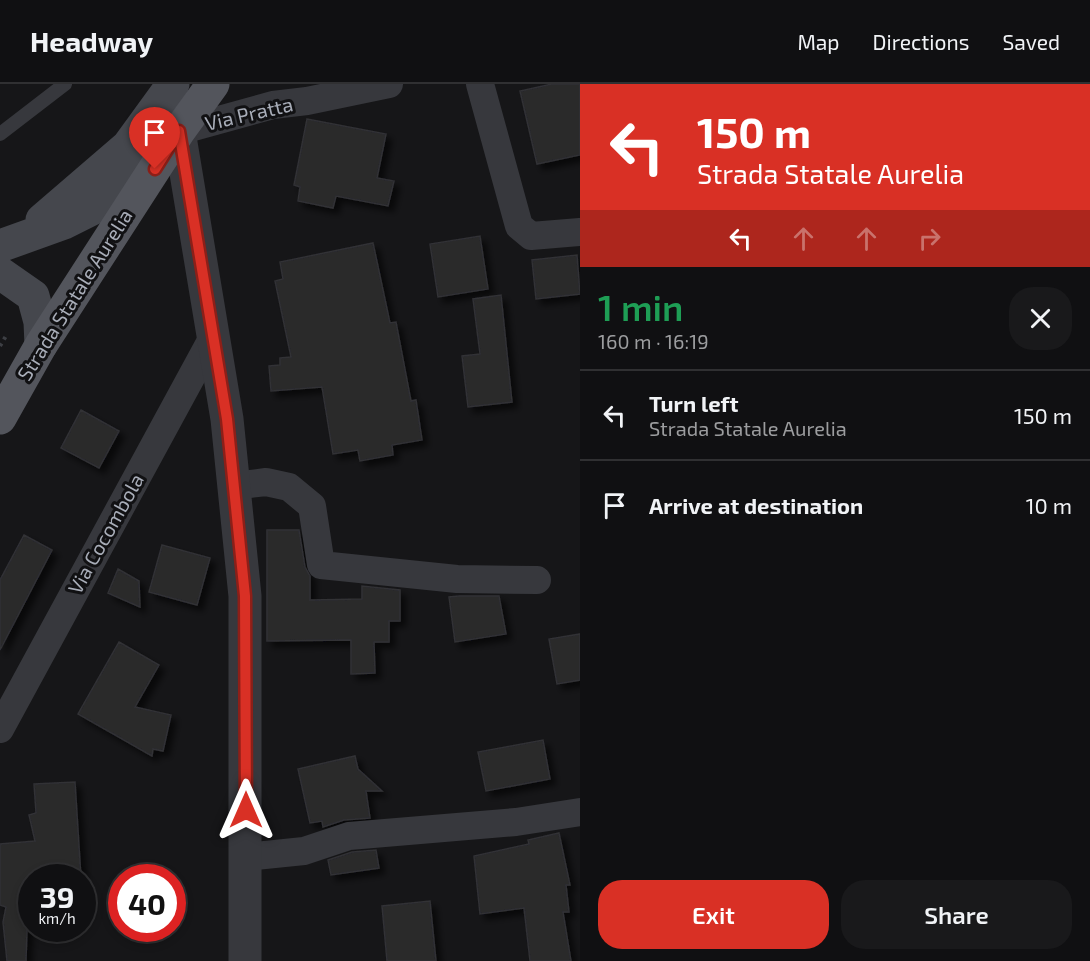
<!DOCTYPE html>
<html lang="en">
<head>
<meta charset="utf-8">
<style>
	:root { --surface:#101012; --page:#19191b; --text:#f1f3f6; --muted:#9c9d9f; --line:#303032; --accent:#d93025 }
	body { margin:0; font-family:"Exo 2",sans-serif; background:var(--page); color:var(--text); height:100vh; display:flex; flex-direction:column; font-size:22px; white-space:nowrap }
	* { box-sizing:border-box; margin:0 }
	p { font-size:20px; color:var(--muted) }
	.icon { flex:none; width:33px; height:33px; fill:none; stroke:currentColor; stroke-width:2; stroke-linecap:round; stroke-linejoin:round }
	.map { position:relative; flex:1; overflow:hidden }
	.sheet { display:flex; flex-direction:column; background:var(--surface); width:510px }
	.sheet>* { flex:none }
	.guide { background:#d93025; color:#fff; overflow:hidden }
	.speed { position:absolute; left:18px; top:780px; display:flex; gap:12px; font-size:30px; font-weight:700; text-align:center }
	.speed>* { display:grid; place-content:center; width:78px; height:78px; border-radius:50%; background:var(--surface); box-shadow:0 3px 9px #0003,0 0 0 2px var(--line); line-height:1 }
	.speed small { font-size:15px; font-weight:400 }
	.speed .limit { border:9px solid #d22; background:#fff; color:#111 }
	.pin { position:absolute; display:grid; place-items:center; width:51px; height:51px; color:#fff; margin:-62px -26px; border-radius:50% 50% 50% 0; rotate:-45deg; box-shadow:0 0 6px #0007 }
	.pin .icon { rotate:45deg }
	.me { position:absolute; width:66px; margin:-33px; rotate:0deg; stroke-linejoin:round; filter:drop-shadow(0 0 4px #0008) }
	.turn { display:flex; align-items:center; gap:21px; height:126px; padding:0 18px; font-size:27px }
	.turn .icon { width:78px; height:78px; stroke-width:2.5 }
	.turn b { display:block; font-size:42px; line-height:51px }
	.lanes { display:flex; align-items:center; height:57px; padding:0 18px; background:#0003; justify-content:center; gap:30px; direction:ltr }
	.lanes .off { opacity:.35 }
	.round { display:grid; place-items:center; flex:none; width:63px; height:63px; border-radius:24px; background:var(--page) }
	.overview { display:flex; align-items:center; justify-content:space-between; height:102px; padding:0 18px }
	h1 { font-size:36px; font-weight:600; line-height:45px; color:#1e9e55 }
	.primary-button { display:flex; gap:12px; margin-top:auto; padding:12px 18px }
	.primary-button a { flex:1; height:69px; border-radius:24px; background:var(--accent); color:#fff; font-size:24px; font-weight:600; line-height:69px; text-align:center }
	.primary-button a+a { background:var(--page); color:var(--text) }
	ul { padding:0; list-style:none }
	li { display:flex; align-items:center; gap:18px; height:90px; padding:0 18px; border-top:2px solid var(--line) }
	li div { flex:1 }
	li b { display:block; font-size:22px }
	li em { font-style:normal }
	header { display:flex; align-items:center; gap:36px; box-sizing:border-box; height:84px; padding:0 30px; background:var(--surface); border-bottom:2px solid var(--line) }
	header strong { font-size:28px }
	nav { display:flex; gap:33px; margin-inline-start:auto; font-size:21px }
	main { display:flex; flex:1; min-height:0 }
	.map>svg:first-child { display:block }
	.building { fill:#29292c; stroke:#303034; stroke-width:1.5; filter:url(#shadow) }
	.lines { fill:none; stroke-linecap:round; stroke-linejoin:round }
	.path { stroke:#3d3f44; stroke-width:4; stroke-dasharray:3 4.5; stroke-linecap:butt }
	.service { stroke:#37383d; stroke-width:14 }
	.minor { stroke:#37383d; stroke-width:28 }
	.tertiary { stroke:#37383d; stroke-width:33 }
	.secondary { stroke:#45474d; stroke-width:33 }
	.primary { stroke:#53555c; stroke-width:33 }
	.route-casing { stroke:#8d1f18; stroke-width:15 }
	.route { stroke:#d93025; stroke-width:10 }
	.labels { text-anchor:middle; stroke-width:6; stroke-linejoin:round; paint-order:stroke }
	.street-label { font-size:20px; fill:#a8adb8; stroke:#111113 }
</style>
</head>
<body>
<header>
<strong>Headway</strong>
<nav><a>Map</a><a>Directions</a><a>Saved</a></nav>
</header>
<main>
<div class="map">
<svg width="580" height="877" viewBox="0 0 580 877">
	<defs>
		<filter id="shadow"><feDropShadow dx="5.5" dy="5.5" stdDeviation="3" flood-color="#0009"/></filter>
	</defs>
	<rect width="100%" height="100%" fill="#161618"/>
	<path class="building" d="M552,0H580V71L537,80L520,7Z
		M307,35L386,50L377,94L394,97L388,122L336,112L333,124L298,117L300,103L294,101Z
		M480,152L488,205L438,213L430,160Z
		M373,159L390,239L396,238L411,317L416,316L422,356L392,361L393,371L360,377L358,366L333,370L322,303L271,307L269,282L280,281V274L291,273L275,197L283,195L280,178Z
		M577,171L580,210L536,215L532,176Z
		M501,211L512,318L468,323L462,272L480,270L473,215Z
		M81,326L119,347L99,384L61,364Z
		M267,446H299L305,483L310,492V516L362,515V502L400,506V537H389V558H374L375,589L351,590V556L267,557Z
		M24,451L52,466L0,566V496Z
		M162,461L210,474L197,521L149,508Z
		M118,485L139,497L140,523L108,509Z
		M459,512H499L506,550L455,558L449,513Z
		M580,550V596L557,600L549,555Z
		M119,558L159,581L135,623L171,631L163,667L153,665L152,672L78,630Z
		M543,656L550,695L486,707L478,668Z
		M355,672L358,685L382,707H366L370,734L344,736L323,743L322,737L310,739L298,685Z
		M75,698L81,794H32V831L27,846L26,877H7L3,838L6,823L0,821V760L35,757L29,731L36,729L34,700Z
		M559,749L570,801H566L569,828H563L571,877H530L524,824L480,830L474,772L529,760L528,756Z
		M376,766L379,784L331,791L328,776L352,768Z
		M430,817L436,877H387L382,822Z"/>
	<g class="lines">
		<path class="path" d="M0,262L6,252"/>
		<path class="service" d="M0,50L65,0"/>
		<path class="minor" d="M480,0L519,142L531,152L580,148
			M179,47L273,21L307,17L389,0
			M234,402L266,398L289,403L312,422L321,481L457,495L537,496
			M0,645L212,255
			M246,773L304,767L349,752L516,738L580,728"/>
		<path class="tertiary" d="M179,47L227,335L245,512V877"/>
		<path class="secondary" d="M42,136L128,62L173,0
			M0,162L64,139L106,118L158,68
			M0,189L33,212L40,238L41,261"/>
		<path class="primary" d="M0,334L41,261L179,47L213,0"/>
	</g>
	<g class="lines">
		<defs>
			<path id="route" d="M155,85L179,47L227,335L245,512L246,726"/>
		</defs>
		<use href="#route" class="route-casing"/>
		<use href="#route" class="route"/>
	</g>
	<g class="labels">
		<g class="street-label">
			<text transform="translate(249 30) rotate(-13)" y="7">Via Pratta</text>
			<text transform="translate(75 211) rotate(-58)" y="7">Strada Statale Aurelia</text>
			<text transform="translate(106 450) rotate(-61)" y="7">Via Cocombola</text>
		</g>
	</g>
</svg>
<div class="speed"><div>39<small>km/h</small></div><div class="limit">40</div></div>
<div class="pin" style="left:155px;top:85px;background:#d93025"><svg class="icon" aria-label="arrive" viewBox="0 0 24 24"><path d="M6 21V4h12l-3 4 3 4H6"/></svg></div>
<svg class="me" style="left:246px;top:726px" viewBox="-20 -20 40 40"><path d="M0-17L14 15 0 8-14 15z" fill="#d93025" stroke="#fff" stroke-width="4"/></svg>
</div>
<section class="sheet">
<div class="guide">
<div class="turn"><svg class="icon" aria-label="left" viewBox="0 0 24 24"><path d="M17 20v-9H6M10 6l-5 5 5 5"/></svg><div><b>150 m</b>Strada Statale Aurelia</div></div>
<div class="lanes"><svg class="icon" aria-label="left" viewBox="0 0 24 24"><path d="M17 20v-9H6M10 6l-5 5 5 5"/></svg><svg class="icon off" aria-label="ahead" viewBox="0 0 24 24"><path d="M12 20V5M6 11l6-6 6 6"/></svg><svg class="icon off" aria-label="ahead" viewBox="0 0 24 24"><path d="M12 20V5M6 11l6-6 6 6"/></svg><svg class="icon off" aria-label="right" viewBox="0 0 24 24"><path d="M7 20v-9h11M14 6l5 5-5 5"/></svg></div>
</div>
<div class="overview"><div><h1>1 min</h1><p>160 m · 16:19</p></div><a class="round"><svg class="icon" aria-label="close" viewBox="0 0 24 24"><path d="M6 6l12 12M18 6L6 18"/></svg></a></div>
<ul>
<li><svg class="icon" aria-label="left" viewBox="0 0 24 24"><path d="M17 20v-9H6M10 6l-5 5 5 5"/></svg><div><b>Turn left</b><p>Strada Statale Aurelia</p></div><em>150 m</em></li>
<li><svg class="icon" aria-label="arrive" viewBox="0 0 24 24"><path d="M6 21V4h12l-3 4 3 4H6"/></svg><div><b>Arrive at destination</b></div><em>10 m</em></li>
</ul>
<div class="primary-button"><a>Exit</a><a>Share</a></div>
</section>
</main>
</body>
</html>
